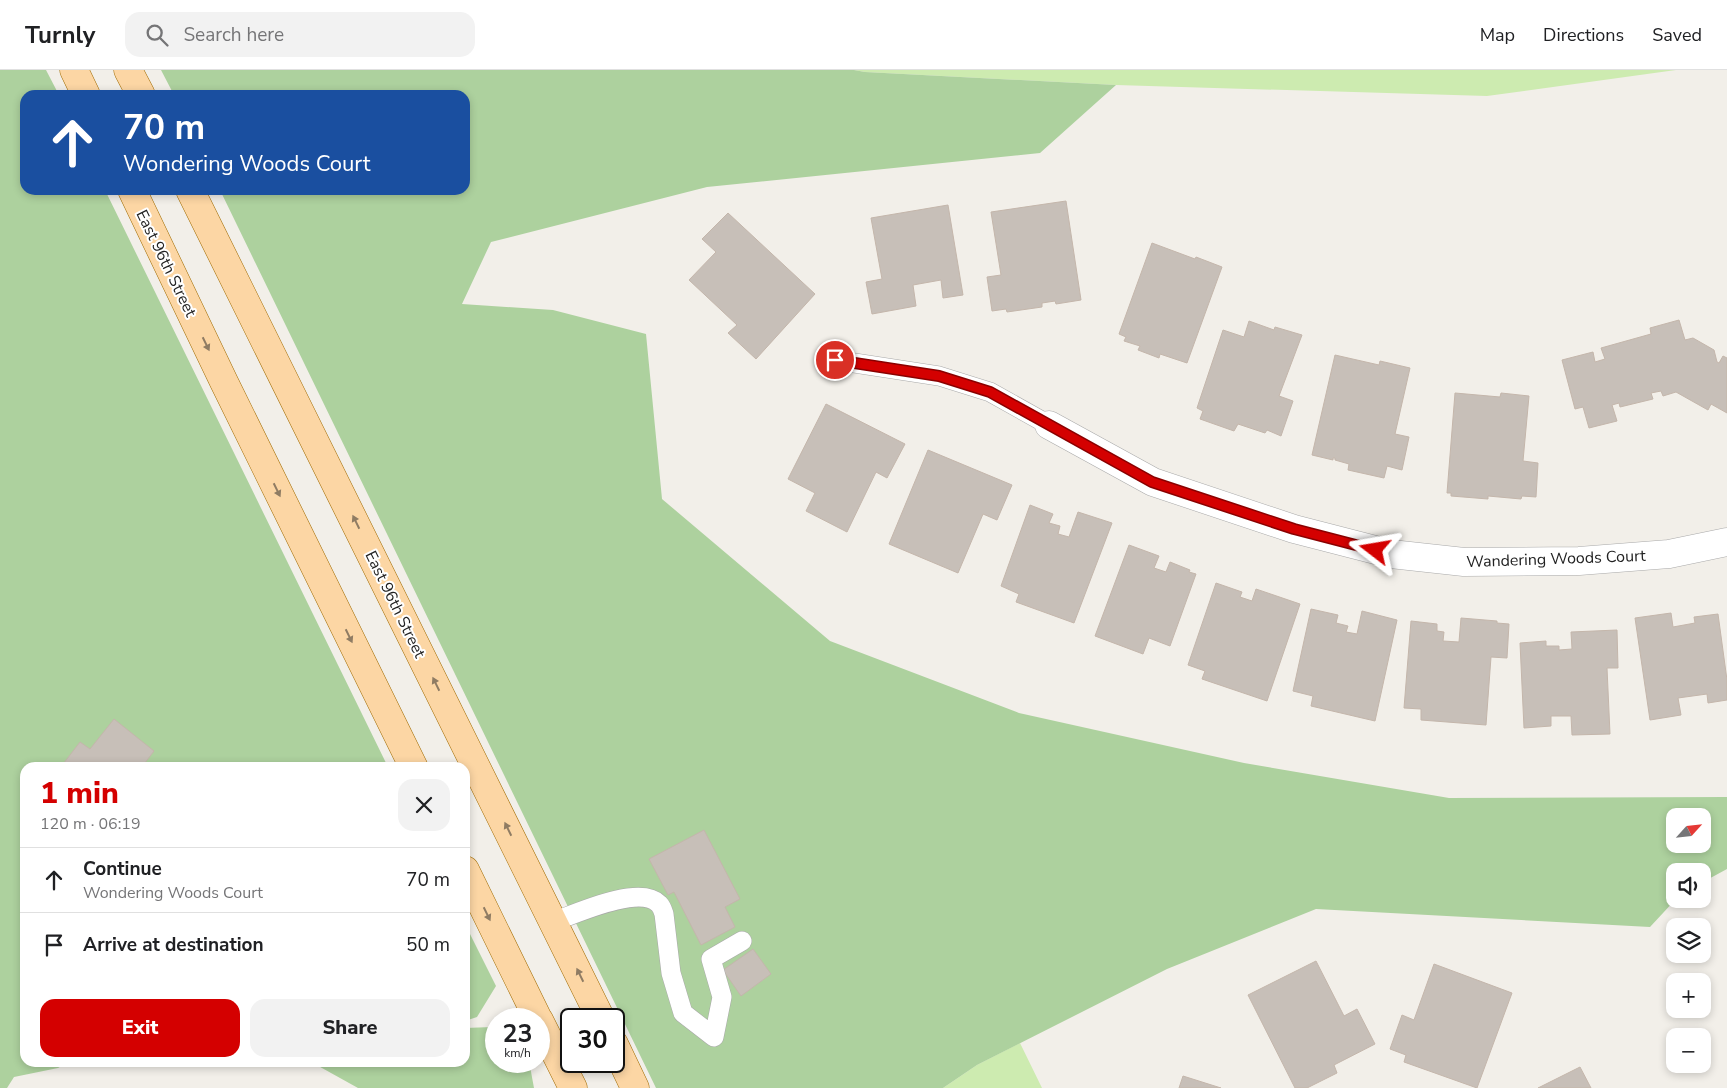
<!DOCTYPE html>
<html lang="en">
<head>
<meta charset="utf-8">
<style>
	:root { --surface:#fff; --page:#f2f2f2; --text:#202124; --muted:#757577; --line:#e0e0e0; --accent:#d40000 }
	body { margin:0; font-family:"Nunito Sans",sans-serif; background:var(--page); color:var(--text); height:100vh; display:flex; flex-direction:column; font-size:19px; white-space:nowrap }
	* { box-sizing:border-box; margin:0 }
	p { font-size:16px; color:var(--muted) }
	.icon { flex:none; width:28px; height:28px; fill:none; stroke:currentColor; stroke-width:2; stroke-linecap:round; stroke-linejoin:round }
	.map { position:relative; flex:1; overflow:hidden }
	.details { position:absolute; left:20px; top:692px; width:450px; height:305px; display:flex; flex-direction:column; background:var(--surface); border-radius:15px; box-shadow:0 2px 8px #0003 }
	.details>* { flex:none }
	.top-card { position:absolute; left:20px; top:20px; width:450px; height:105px; border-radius:15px; box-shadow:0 2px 8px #0003; background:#1a4fa0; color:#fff; overflow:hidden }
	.needle { width:32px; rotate:63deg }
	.buttons { position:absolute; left:1666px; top:738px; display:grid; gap:10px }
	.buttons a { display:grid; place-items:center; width:45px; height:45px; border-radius:10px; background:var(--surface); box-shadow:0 2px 8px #0003; font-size:25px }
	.speed { position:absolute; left:485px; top:938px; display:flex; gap:10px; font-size:25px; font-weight:700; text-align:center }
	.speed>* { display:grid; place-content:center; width:65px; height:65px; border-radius:50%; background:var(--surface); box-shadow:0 2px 8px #0003; line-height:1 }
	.speed small { font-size:12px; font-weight:400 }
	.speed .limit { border:2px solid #111; border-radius:8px; background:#fff; color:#111 }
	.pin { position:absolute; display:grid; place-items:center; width:42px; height:42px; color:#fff; margin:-21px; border:2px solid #fff; border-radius:50%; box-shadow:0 1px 5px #0007 }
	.me { position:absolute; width:55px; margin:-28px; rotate:284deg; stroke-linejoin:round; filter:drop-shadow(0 0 4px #0008) }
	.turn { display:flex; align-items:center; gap:18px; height:105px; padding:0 20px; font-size:22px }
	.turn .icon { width:65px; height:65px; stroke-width:2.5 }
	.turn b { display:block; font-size:35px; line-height:42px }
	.round { display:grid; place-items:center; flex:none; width:52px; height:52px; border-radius:15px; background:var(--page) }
	.overview { display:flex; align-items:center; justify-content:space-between; height:85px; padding:0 20px }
	h1 { font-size:30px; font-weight:800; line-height:38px; color:var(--accent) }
	.button { display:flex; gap:10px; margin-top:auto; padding:10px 20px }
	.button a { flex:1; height:58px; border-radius:15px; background:var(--accent); color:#fff; font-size:20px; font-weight:800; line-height:58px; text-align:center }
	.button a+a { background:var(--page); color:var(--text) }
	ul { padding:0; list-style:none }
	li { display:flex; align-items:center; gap:15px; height:65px; padding:0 20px; border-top:1px solid var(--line) }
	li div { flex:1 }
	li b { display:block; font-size:19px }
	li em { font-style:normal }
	header { display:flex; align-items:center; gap:30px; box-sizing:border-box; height:70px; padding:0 25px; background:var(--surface); border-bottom:1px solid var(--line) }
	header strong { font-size:24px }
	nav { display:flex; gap:28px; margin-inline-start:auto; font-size:18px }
	.search { width:350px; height:45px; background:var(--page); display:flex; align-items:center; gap:12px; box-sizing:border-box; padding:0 18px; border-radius:15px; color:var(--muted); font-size:19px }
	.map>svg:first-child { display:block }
	.grass { fill:#cdebb0 }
	.forest { fill:#add19e; fill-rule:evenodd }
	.building { fill:#c7bfb8; stroke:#c4b6ab }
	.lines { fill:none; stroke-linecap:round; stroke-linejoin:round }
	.lane-casing { stroke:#a9a9a9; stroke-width:20 }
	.street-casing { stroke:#a9a9a9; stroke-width:29 }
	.primary-casing { stroke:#a06b00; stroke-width:29 }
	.lane { stroke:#fff; stroke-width:19 }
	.street { stroke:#fff; stroke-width:28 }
	.primary { stroke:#fcd6a4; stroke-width:28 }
	.oneway { fill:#8f7c63 }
	.route-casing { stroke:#8a0000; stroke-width:12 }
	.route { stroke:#d40000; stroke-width:9 }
	.labels { text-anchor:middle; stroke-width:4; stroke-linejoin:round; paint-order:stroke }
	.street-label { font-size:16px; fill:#222; stroke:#fff }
</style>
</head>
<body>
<header>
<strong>Turnly</strong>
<div class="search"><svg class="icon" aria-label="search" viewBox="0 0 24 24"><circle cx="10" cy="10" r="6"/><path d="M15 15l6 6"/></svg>Search here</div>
<nav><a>Map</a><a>Directions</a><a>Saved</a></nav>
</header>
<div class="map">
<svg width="1727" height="1018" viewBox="0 0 1727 1018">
	<rect width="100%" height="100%" fill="#f2efe9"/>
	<path class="grass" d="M854,0H1676L1487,26L1116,15L865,2Z
		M1020,973L1042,1018H943L977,995Z"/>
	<path class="forest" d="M0,0H46L59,25H25V120H105L388,697L25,698V992L67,993L58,998L14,1007L7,1018H0Z
		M161,0H854L865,2L1116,15L1040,83L707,117L491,172L462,234L553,240L646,264L662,429L830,571L1019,643L1244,693L1449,728L1727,727V799L1703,812L1702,801H1675V829H1676L1650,857L1316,839L1167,899L977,995L943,1018H656L220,120H465V25H174ZM1675,746H1702V774H1675Z
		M465,854L496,916L477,947L465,951Z
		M496,955V991H529L534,1018H358L313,993L465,992V958L492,957Z"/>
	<path class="building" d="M1066,131L1081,230L1056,234L1055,231L1042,233V237L1007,242L1006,239L992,241L987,207L1001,205L991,142Z
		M948,135L963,225L943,228L941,210L913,215L916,236L872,244L866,212L882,209L871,148Z
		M728,143L815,224L756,289L728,263L737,255L689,210L716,182L702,169Z
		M1152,173L1195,189L1196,187L1222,197L1187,293L1160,284L1159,288L1138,280L1140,276L1124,271L1126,267L1119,264Z
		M1679,250L1685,270L1693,268L1714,280L1717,292L1719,293L1723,286L1727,288V343L1711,334L1708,340L1676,322L1663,326L1661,321L1651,323L1653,329L1620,337L1619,333L1612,335L1617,351L1589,358L1583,337L1575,339L1562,290L1593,282L1595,292L1605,289L1601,278L1651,264L1650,258Z
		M1249,251L1274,260L1275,257L1302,265L1279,326L1293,331L1281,366L1267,360L1265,363L1238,354L1234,361L1200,349L1203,341L1197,338L1223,260L1244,267Z
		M1335,285L1379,295L1380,291L1410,298L1395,364L1409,367L1402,400L1387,396L1384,408L1348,400L1349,394L1335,390V388H1333V390L1312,385Z
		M1455,323L1500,327L1501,323L1529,326L1523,391L1538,393L1536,427L1522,426L1521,429L1488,426V429L1451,426V423H1447Z
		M826,334L905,374L887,408L876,402L847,462L806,441L815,423L788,409Z
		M928,380L1012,415L997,450L983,444L958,503L889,474Z
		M1030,435L1053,444L1049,453L1060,456L1058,464L1069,467L1078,442L1112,453L1074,553L1016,532L1019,524L1001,516Z
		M1129,475L1159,486L1154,498L1166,502L1170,492L1190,500L1189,502L1196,504L1170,576L1149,568L1143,584L1095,566Z
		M1216,513L1242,522L1240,527L1252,531L1256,519L1300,534L1267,631L1202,609L1205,601L1188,595Z
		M1311,539L1338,545L1336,553L1348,556L1346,562L1357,564L1362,541L1397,550L1375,651L1311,636L1313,626L1293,621Z
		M1671,543L1673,557L1695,553L1694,547L1718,544L1727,610V630L1708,633L1707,624L1678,628L1681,645L1650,650L1635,548Z
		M1461,548L1497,551V553L1509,554L1507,588L1491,587L1486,655L1421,650V639L1404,638L1411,551L1437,554V561L1444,562L1443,571L1459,572Z
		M1617,560L1618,598H1607L1610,664L1572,665L1571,646H1551V656L1524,658L1520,573L1546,571V576H1559V580L1572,579L1571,562Z
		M114,649L154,681L141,698H60L80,672L90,679Z
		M704,760L740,829L725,837L735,857L701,875L674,822L668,825L649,789Z
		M753,879L771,904L741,926L723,900Z
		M1316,891L1344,946L1357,939L1375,974L1334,995L1337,1003L1307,1018H1295L1248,925Z
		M1434,894L1512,923L1477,1018L1404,992L1406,985L1390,979L1402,945L1414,950Z
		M1580,997L1591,1018H1538Z
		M1183,1006L1221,1018H1179Z"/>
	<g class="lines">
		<defs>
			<path id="lane" d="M835,290L939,306L990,322L1049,355
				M553,852C575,844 640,814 659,834C662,837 663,841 664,844L671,903L683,943L714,967L722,927L711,889L742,871"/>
			<path id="street" d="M1049,355L1153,412L1294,459L1391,484L1464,492L1579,491L1669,484L1727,472"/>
			<path id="primary" d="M74,0L86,25
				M128,0L141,25
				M132,120L224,312L414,698
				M190,120L601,949
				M465,800L538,949
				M539,950L573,1018
				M614,974L635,1018"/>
		</defs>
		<use href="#lane" class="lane-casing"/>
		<use href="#street" class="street-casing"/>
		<use href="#primary" class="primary-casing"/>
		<use href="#lane" class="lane"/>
		<use href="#street" class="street"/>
		<use href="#primary" class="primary"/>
	</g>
	<defs><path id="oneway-solid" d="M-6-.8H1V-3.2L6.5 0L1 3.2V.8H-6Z" transform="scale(1.25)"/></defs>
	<g class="oneway">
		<use href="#oneway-solid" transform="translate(206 274) rotate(64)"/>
		<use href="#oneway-solid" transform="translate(277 420) rotate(64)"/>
		<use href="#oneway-solid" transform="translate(356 452) rotate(-116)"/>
		<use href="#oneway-solid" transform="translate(349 566) rotate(64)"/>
		<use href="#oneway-solid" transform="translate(436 614) rotate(-116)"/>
		<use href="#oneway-solid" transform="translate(508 759) rotate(-116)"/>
		<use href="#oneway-solid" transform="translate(487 844) rotate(64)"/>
		<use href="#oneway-solid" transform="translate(580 905) rotate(-116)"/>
	</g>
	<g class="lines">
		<defs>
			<path id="route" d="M835,290L939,306L990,322L1152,412L1294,459L1375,480"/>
		</defs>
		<use href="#route" class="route-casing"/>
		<use href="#route" class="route"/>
	</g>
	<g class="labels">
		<g class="street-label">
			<text transform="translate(167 193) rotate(64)" y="6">East 96th Street</text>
			<text transform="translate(1556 488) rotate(-2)" y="6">Wandering Woods Court</text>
			<text transform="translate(396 534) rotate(64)" y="6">East 96th Street</text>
		</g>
	</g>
</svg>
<div class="buttons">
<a><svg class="needle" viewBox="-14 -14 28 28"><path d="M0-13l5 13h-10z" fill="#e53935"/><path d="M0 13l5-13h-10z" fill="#757577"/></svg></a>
<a><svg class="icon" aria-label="sound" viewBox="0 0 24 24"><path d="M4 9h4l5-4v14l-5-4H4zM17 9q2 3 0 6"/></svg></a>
<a><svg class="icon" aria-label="layers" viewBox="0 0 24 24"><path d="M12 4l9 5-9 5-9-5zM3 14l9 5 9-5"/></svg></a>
<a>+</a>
<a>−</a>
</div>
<div class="speed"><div>23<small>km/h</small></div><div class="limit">30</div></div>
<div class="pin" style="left:835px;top:290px;background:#d93025"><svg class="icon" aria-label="arrive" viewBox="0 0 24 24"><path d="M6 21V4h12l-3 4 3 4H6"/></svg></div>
<svg class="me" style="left:1375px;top:480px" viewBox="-20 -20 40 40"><path d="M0-17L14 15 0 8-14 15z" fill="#d40000" stroke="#fff" stroke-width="4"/></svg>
<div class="top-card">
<div class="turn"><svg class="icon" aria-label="ahead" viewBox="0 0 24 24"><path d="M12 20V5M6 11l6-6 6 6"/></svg><div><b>70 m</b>Wondering Woods Court</div></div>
</div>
<section class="details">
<div class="overview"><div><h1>1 min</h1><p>120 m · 06:19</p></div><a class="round"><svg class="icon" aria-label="close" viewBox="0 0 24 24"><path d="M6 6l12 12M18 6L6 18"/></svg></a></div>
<ul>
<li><svg class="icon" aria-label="ahead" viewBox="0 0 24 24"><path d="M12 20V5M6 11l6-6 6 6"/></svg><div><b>Continue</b><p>Wondering Woods Court</p></div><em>70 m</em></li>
<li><svg class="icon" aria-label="arrive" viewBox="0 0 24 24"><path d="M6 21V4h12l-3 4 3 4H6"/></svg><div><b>Arrive at destination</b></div><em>50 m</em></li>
</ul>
<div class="button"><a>Exit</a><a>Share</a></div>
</section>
</div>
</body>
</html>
